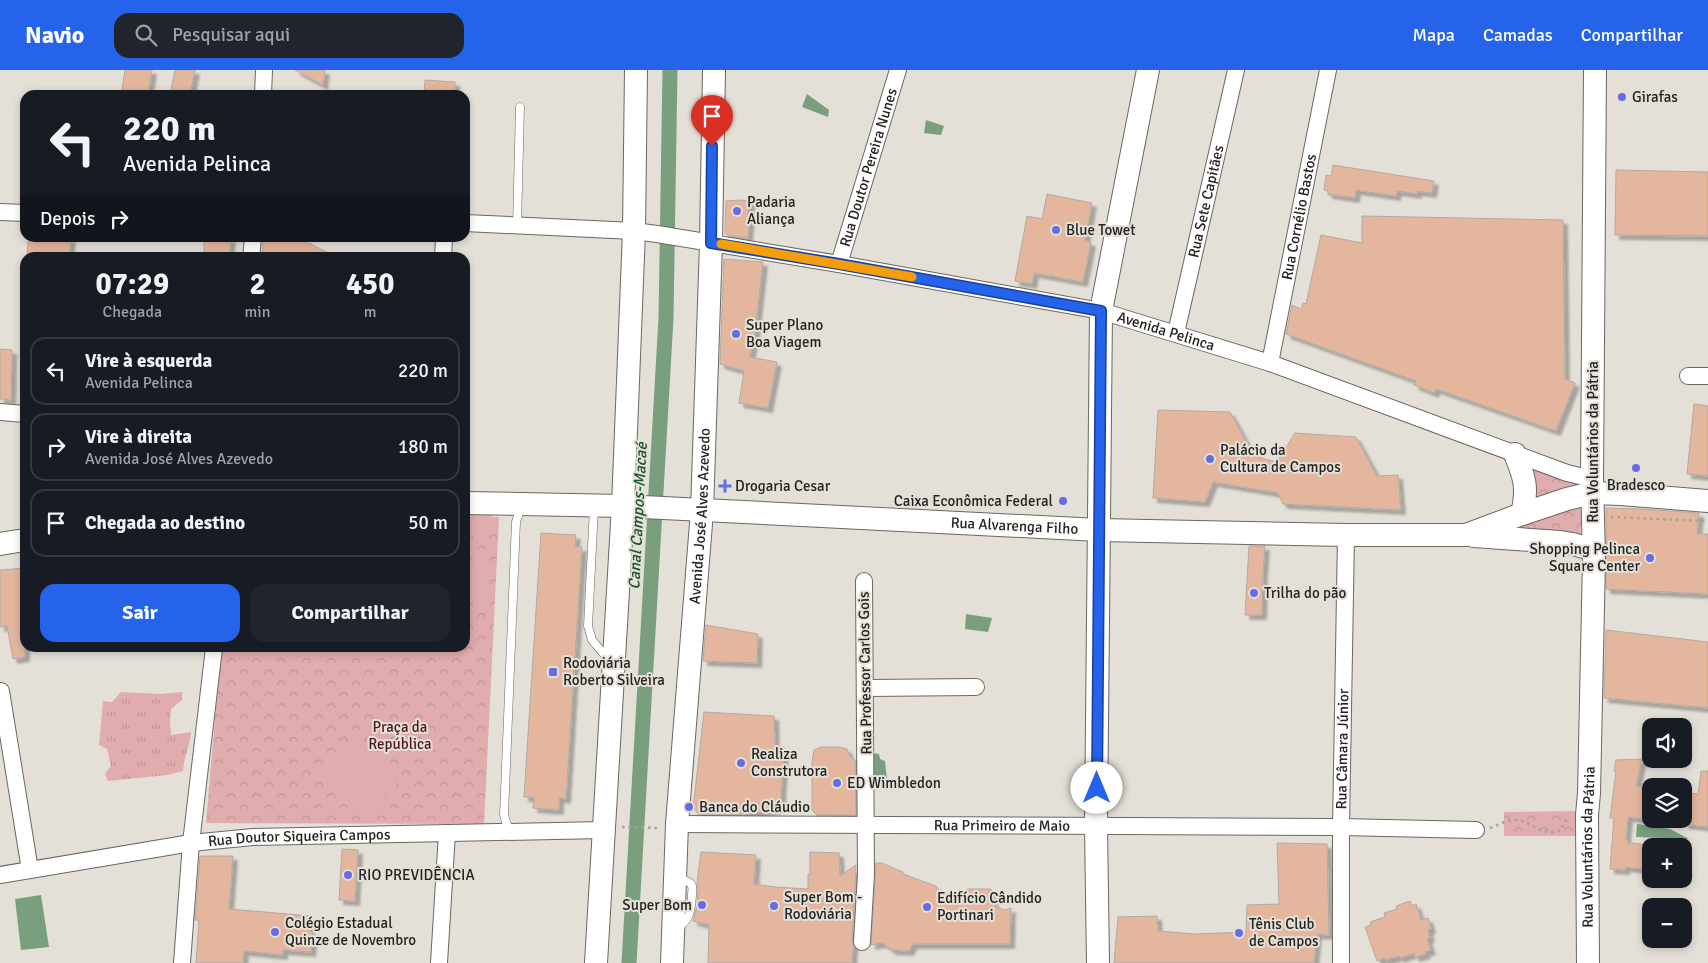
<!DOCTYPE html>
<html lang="pt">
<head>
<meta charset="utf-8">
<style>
	:root { --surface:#171b24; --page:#20242c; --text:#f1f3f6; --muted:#9ea1a6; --line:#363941; --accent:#2563eb }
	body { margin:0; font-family:Signika,sans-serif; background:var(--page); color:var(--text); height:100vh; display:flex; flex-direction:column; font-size:19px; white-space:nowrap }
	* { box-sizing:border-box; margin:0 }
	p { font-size:16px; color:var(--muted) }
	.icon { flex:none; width:28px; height:28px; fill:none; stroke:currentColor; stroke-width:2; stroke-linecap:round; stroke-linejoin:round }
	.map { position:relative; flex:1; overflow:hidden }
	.panel { position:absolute; left:20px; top:182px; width:450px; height:400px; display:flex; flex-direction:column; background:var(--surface); border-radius:15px; box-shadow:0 2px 8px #0003 }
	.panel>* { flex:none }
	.guide { position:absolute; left:20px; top:20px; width:450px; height:152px; border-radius:15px; box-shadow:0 2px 8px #0003; background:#171b24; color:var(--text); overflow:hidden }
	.fabs { position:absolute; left:1642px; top:648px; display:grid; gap:10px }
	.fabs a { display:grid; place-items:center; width:50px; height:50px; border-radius:10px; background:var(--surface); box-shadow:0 2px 8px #0003; font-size:25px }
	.pin { position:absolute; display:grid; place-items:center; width:42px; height:42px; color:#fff; margin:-51px -21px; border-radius:50% 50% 50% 0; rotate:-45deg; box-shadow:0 0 5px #0007 }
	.pin .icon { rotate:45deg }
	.me { position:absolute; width:55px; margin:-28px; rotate:0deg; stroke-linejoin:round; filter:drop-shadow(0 0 4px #0008) }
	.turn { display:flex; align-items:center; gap:18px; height:105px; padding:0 20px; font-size:22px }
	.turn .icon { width:65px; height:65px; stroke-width:2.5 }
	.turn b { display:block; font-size:35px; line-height:42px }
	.then { display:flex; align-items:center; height:48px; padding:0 20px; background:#0003; gap:10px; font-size:19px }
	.eta { display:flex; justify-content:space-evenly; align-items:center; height:85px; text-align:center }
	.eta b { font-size:30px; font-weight:700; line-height:35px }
	.cta { display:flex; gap:10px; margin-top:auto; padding:10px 20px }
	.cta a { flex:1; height:58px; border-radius:15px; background:var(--accent); color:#fff; font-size:20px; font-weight:700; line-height:58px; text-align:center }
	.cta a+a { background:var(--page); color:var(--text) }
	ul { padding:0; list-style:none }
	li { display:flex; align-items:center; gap:15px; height:68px; margin:0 10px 8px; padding:0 10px; border:2px solid var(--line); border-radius:15px }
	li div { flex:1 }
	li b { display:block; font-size:19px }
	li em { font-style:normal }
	header { display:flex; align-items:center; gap:30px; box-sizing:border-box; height:70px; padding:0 25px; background:var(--accent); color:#fff }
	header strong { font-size:24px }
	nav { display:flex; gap:28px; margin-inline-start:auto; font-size:18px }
	.search { width:350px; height:45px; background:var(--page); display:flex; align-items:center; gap:12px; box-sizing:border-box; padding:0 18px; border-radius:15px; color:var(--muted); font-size:19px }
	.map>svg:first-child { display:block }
	.grass { fill:url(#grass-tufts) }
	.park { fill:url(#park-crowns) }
	.pitch { fill:#e0acae }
	.water { fill:#7a9f7f }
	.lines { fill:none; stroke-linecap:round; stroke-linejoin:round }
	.canal { stroke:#7a9f7f; stroke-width:15 }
	.building { fill:#e4b69e; stroke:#b2a9a5; filter:url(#shadow) }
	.service-casing { stroke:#6b6761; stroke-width:9 }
	.minor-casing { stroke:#6b6761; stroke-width:18 }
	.secondary-casing { stroke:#6b6761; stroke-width:24 }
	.path { stroke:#a5a29c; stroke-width:2.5; stroke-dasharray:2.5 4; stroke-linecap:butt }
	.service { stroke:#fff; stroke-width:8 }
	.minor { stroke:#fff; stroke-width:16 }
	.secondary { stroke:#fff; stroke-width:22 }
	.route-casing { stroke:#184099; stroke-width:12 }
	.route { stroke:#2563eb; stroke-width:9 }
	.slow { stroke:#f59e0b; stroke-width:9 }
	.poi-dot { fill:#656ce4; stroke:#e4e0d8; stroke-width:2 }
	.labels { text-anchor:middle; stroke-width:4; stroke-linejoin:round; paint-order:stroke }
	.poi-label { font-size:15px; fill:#242320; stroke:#e4e0d8; text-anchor:start }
	.street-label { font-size:15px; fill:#242320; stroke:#e4e0d8 }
	.park-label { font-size:15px; fill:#53141d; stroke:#e4e0d8 }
	.water-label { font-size:16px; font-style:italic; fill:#1a5429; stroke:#e4e0d8 }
</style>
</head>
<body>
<header>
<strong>Navio</strong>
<div class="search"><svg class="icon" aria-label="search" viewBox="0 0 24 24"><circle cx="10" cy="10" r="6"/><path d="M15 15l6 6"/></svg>Pesquisar aqui</div>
<nav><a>Mapa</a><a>Camadas</a><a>Compartilhar</a></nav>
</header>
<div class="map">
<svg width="1708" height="893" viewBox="0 0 1708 893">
	<defs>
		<pattern id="grass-tufts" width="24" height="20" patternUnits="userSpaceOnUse" patternTransform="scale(1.25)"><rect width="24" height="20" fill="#e0acae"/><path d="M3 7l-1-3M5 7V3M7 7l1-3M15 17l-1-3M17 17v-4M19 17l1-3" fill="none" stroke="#c09495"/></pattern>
		<pattern id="park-crowns" width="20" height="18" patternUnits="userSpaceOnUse" patternTransform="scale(1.25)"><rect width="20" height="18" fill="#e0acae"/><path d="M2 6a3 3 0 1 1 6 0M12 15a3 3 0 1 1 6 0" fill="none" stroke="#c09495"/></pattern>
		<filter id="shadow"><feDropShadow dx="4.5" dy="4.5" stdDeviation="1" flood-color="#0004"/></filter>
	</defs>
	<rect width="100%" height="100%" fill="#e4e0d8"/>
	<path class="grass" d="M121,622L161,624L182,622V630L171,639L170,649L171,665L191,662C190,675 184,687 183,701L167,705L108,711L105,704L111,696L107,679L99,675L103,631L112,632Z"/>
	<path class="park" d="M1530,399L1591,418L1529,436Z
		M1583,432L1580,469L1503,463Z
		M465,447H499L484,754L206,753L221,578H465Z
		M1577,741V766H1504V742Z"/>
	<path class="pitch" d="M465,440L492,444L490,460L465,467Z
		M485,491C493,502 489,519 487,531L465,533V492Z
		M354,672L397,714L374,737L369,740L360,737L324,701Z"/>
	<path class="water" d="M807,24L829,40L828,47L802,37Z
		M926,50L944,56L941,65L924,63Z
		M966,544L992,548L988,562L965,559Z
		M870,683L879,684L880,689L885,691L887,710L870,713Z
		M1637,754L1670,759L1689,769L1636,767Z
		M41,825L49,877L21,880L15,829Z"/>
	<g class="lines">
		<path class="canal" d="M629,893L666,248L670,0"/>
	</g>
	<path class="building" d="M125,0H152L148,25H121Z
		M175,0H195L190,25H170Z
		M295,0H325L323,15Z
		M425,10L455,12V25H424Z
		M1333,95L1434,111L1432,123L1417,121V124L1397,121L1396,126L1356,120L1355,128L1328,124V121L1324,120L1326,105L1331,106Z
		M1616,100L1708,102V166L1615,165Z
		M1047,124L1092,133L1085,171L1091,172L1083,212L1034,203L1032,214L1015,211L1027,146L1042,149Z
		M739,130L751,131L748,143H750L748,168L729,166L725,163L726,131Z
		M1362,146L1563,150L1565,309L1575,313L1556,361L1436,319L1434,323L1414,315L1416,311L1286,264L1292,235L1301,239L1303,233L1306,234L1321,165L1362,173Z
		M55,168H71L69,188H27L28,171H55Z
		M204,168H231L229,188H204Z
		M268,168H294V170L311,174L338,188H262L263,169Z
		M724,189L763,192L755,263L750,287L777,292L768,338L739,333L744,301L720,294Z
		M0,279L12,280L11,330L0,329Z
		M1694,334L1708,336V406L1687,404Z
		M1158,340L1230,342L1254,386L1277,392L1295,363L1356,367L1377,406L1398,405L1401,440L1283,434L1278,423L1213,412L1205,432L1153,428Z
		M1606,438L1642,439L1699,443L1697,464H1708V524L1606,519Z
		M541,463L576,465L575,477H582L566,729L559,728V740L533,738L534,727H524Z
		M1249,476H1265L1263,501L1262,545H1245Z
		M25,498V587L13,589L7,556L0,557V500Z
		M706,555L758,564L757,593L703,591Z
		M1606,560L1708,572V638L1604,628Z
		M704,642L774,646L775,676L784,677L781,729L776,739L763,742L741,744H701L693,739Z
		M821,677H838L847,679L849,685L855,691L856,745H817L812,740V692L814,680Z
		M1642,689L1636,716L1651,718V750L1628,747L1626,769L1628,770V773L1651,775V800L1625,797V800L1610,799L1614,748H1610L1616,701H1614L1616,690Z
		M1701,701H1708V757L1684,754V722L1698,724Z
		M1277,773L1327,774L1329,865L1317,864L1314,893H1114L1118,847L1157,846L1158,861L1194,864L1246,862L1247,835L1279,834Z
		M342,779L358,780L355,831L339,830Z
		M701,782L756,785L754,814L775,817L808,819V804H810V782L839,783L840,806L856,795L852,871L854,878H853L852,893H708L709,855L693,851L697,835L698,819L697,813Z
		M200,786H233L229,839L311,846L309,861L313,862L311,882L283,880V885L244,881L243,893H196L199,850H195Z
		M876,793H882L903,802V804L936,816L938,822L964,826L967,819H991L994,835L1004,840L1011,838L1010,874H913L909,881L892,880L882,873L871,875Z
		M1410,831L1412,836L1416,834L1421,850L1428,848L1431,859L1428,860L1430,868L1427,869L1431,880L1425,882L1426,884L1415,887L1414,883L1400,888L1399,886L1385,890L1384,888L1377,891L1365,857L1371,855L1370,852L1385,847L1384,843L1397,839L1396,836Z"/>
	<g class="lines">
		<defs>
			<path id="service" d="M517,156L520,37
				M594,438L588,556L592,570L609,590
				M511,761L507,755L504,745L516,452L521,437
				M678,857C691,850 691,838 692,825C692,821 694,816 690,813C687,811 682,809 678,808"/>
			<g id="minor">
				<path d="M263,25L264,0"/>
				<path d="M0,142L25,143"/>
				<path id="s1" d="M465,153L634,161L657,164L839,194L1101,241L1270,293L1567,403L1592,409"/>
				<path d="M251,188L253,168"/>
				<path d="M443,188L444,168"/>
				<path id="s2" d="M839,194L898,0"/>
				<path id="s3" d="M1176,263L1236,0"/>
				<path id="s4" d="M1270,293L1328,0"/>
				<path d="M1688,306H1708"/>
				<path d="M0,342L25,344"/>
				<path d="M866,618L976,617"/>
				<path d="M1,621L30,800"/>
				<path id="s5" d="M677,754L1341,757L1476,760"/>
				<path id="s6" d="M0,805L191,773L253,767L603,760"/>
				<path d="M862,872L866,804L864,511"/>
				<path d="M182,893L191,773L214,578"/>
				<path d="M439,893L447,763"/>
				<path id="s7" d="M1341,893V757L1346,465"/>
			</g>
			<g id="secondary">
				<path d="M1515,384C1525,408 1528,418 1522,444"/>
				<path id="s8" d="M465,433L623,436L1099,460L1346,465H1466L1522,444L1567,429L1592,423L1621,424L1708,431"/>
				<path d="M1474,466L1560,472L1573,474L1594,480"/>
				<path d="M0,474L25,470"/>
				<path d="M596,893L623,436L634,161L636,0"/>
				<path id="s9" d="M672,893L677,754L702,441L711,173L714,0"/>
				<path d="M1098,893L1096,756L1101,241L1148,0"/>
				<path id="s10" d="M1588,893L1587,745L1589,723L1594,489L1592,409L1595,0"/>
			</g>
		</defs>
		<use href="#service" class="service-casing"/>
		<use href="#minor" class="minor-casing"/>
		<use href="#secondary" class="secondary-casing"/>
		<path class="path" d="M1611,447L1708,451
			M622,757L659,758
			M1490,758C1500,755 1506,749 1517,750C1536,753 1539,767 1561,760L1565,751L1568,750"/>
		<use href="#service" class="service"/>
		<use href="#minor" class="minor"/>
		<use href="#secondary" class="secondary"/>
	</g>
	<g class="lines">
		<defs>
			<path id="route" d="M712,76L711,173L839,194L1101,241L1097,718"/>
		</defs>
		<use href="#route" class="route-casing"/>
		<use href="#route" class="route"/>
		<path class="slow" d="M721,174L912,207"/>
	</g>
	<g class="poi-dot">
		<circle cx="1622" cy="27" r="5"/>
		<circle cx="737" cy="141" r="5"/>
		<circle cx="1056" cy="160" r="5"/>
		<circle cx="736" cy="264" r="5"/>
		<circle cx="1210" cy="389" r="5"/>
		<circle cx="1636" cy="398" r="5"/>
		<path d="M722.5 408.5h5v5h5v5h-5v5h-5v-5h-5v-5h5z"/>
		<circle cx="1063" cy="431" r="5"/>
		<circle cx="1650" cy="488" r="5"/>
		<circle cx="1254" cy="523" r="5"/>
		<rect x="548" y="597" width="10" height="10" rx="2.5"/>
		<circle cx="741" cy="693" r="5"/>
		<circle cx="837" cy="713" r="5"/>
		<circle cx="689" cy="737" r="5"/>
		<circle cx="348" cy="805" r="5"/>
		<circle cx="702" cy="835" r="5"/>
		<circle cx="774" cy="836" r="5"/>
		<circle cx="927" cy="837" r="5"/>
		<circle cx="275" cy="862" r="5"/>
		<circle cx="1239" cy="863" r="5"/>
	</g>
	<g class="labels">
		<g class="poi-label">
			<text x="1632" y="32">Girafas</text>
			<text x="747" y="137">Padaria<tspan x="747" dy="17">Aliança</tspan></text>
			<text x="1066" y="165">Blue Towet</text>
			<text x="746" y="260">Super Plano<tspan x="746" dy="17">Boa Viagem</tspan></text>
			<text x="1220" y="385">Palácio da<tspan x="1220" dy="17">Cultura de Campos</tspan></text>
			<text x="1636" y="420" text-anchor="middle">Bradesco</text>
			<text x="735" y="421">Drogaria Cesar</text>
			<text x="1053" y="436" text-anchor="end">Caixa Econômica Federal</text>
			<text x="1640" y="484" text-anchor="end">Shopping Pelinca<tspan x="1640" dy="17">Square Center</tspan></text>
			<text x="1264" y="528">Trilha do pão</text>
			<text x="563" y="598">Rodoviária<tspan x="563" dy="17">Roberto Silveira</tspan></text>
			<text x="751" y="689">Realiza<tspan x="751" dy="17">Construtora</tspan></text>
			<text x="847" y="718">ED Wimbledon</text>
			<text x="699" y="742">Banca do Cláudio</text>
			<text x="358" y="810">RIO PREVIDÊNCIA</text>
			<text x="784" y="832">Super Bom -<tspan x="784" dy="17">Rodoviária</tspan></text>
			<text x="937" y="833">Edifício Cândido<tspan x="937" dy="17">Portinari</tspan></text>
			<text x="692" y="840" text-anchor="end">Super Bom</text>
			<text x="285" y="858">Colégio Estadual<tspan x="285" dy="17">Quinze de Novembro</tspan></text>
			<text x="1249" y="859">Tênis Club<tspan x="1249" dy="17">de Campos</tspan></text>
		</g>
		<g class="street-label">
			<text dy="5" stroke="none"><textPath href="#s2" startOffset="101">Rua Doutor Pereira Nunes</textPath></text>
			<text dy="5" stroke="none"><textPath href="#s3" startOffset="135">Rua Sete Capitães</textPath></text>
			<text dy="5" stroke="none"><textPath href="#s4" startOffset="149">Rua Cornélio Bastos</textPath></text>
			<text dy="5" stroke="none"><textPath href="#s1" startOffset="711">Avenida Pelinca</textPath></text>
			<text transform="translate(1593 372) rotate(-90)" y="5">Rua Voluntários da Pátria</text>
			<text dy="5" stroke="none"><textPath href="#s9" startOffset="448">Avenida José Alves Azevedo</textPath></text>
			<text dy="5" stroke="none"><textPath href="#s8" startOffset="550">Rua Alvarenga Filho</textPath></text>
			<text transform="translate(865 603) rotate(-91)" y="5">Rua Professor Carlos Gois</text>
			<text dy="5" stroke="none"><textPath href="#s7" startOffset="214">Rua Câmara Júnior</textPath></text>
			<text dy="5" stroke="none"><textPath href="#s5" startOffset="325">Rua Primeiro de Maio</textPath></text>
			<text dy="5" stroke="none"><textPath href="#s6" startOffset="302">Rua Doutor Siqueira Campos</textPath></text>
			<text dy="5" stroke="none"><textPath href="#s10" startOffset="116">Rua Voluntários da Pátria</textPath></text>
		</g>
		<g class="park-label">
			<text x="400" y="662">Praça da<tspan x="400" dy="17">República</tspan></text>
		</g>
		<g class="water-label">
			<text transform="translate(637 446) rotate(-87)" y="6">Canal Campos-Macaé</text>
		</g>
	</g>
</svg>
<div class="fabs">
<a><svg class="icon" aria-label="sound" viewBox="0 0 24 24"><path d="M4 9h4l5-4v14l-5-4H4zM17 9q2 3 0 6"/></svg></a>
<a><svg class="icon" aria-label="layers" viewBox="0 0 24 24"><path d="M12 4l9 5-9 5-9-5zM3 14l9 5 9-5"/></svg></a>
<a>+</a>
<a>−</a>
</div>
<div class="pin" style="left:712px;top:76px;background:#d93025"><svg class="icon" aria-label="arrive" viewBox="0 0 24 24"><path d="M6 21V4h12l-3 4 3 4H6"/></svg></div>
<svg class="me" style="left:1097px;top:718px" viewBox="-20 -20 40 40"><circle r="19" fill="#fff"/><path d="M0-13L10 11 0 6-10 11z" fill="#2563eb"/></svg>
<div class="guide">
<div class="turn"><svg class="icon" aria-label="left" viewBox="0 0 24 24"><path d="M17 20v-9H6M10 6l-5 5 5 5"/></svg><div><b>220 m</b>Avenida Pelinca</div></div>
<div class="then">Depois<svg class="icon" aria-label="right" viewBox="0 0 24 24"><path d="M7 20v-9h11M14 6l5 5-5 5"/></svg></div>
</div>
<section class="panel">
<div class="eta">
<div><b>07:29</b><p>Chegada</p></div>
<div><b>2</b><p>min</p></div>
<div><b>450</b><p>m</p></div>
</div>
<ul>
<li><svg class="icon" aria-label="left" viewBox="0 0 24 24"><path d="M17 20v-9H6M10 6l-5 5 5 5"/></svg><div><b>Vire à esquerda</b><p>Avenida Pelinca</p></div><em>220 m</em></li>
<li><svg class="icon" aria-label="right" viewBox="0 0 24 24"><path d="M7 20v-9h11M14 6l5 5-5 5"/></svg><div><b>Vire à direita</b><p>Avenida José Alves Azevedo</p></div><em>180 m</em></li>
<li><svg class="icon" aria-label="arrive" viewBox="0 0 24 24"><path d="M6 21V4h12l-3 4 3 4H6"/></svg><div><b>Chegada ao destino</b></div><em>50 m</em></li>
</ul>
<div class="cta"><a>Sair</a><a>Compartilhar</a></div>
</section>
</div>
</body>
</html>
